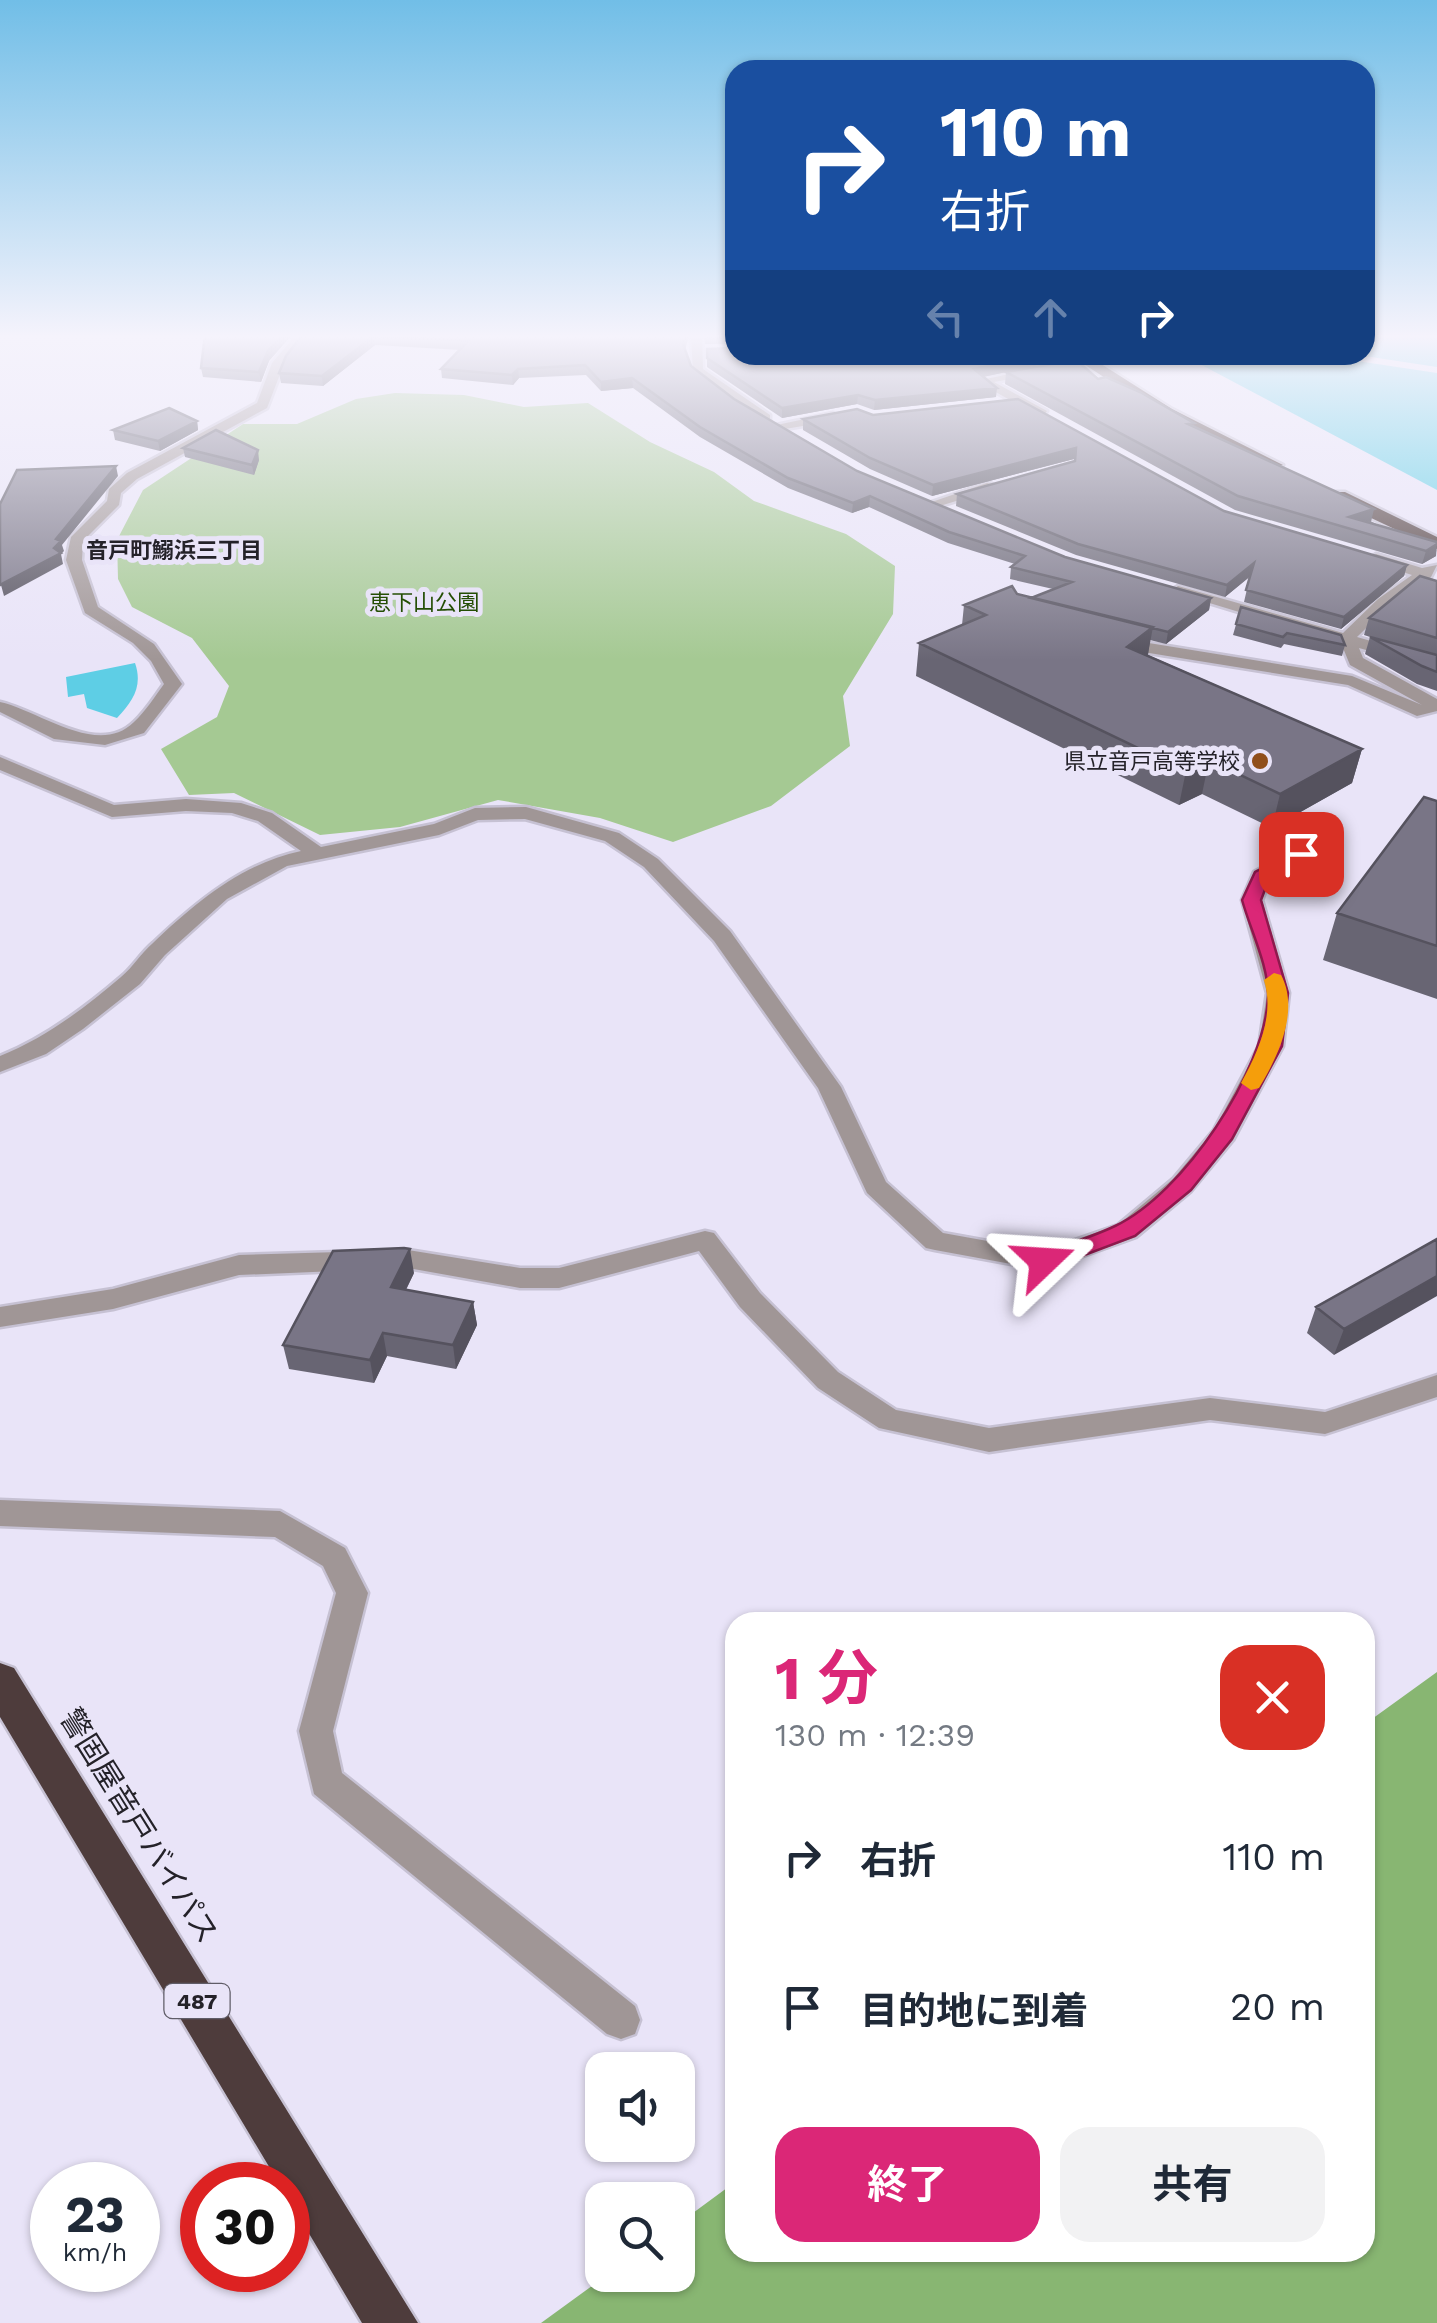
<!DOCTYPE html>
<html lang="ja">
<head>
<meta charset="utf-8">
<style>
	:root { --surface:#fff; --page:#f2f2f3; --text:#1f2937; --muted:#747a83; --accent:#db2777 }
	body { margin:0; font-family:"Work Sans","Noto Sans JP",sans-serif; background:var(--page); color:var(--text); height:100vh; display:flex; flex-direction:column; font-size:38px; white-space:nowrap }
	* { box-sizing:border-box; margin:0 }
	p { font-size:32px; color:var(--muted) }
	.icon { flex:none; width:55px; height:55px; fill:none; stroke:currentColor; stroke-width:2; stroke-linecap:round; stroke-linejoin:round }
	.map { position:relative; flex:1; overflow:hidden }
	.side { position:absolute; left:725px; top:1612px; width:650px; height:650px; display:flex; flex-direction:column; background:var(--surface); border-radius:30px; box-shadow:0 2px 8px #0004 }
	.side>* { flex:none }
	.top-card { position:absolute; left:725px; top:60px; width:650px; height:305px; border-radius:30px; box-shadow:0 2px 8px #0004; background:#1a4fa0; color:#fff; overflow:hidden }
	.fabs { position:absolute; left:585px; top:2052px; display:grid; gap:20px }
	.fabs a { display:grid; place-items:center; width:110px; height:110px; border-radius:20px; background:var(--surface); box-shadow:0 2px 8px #0004; font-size:50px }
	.speed { position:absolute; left:30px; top:2162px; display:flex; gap:20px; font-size:50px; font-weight:700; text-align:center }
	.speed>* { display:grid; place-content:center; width:130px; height:130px; border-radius:50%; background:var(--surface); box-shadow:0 2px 8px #0004; line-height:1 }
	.speed small { font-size:25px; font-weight:400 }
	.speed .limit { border:15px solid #d22; background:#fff; color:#111 }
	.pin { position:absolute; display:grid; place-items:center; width:85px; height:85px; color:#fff; margin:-42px; border-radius:20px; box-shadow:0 5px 15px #0006 }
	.me { position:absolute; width:110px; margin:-55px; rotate:70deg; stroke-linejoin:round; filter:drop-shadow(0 0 8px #0008) }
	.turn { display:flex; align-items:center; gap:35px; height:210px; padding:0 50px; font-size:45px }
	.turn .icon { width:130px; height:130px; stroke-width:2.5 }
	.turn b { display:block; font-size:70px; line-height:85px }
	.lanes { display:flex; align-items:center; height:95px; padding:0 50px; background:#0003; justify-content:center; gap:50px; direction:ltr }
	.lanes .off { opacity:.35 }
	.round { display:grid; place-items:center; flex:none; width:105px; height:105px; border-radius:30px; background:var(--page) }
	.headline { display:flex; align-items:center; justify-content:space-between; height:170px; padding:0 50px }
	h1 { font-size:60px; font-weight:700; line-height:75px; color:var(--accent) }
	.primary-button { display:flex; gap:20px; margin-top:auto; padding:20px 50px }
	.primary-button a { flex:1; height:115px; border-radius:30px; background:var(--accent); color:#fff; font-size:40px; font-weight:700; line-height:115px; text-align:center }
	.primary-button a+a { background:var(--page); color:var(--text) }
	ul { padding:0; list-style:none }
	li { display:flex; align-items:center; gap:30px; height:150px; padding:0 50px }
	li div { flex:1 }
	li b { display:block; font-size:38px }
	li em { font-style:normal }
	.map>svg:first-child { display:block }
	.green { fill:#a5c993 }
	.forest { fill:#88b672 }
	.water { fill:#5ecee5 }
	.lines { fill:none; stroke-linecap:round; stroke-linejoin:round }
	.minor-casing { stroke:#c6c1d3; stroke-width:5 }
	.highway-casing { stroke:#c6c1d3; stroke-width:5 }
	.minor { fill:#a09696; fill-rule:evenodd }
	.highway { fill:#4e3c3c; fill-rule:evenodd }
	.wall { fill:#686573 }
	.shaded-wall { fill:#55525e }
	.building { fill:#797586; stroke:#55525e; stroke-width:2.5 }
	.route { fill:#db2777; stroke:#8e194d; stroke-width:2.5 }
	.slow { fill:#f59e0b }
	.poi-dot { fill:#904f1c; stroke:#e9e4f8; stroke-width:4 }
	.labels { text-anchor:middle; stroke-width:10; stroke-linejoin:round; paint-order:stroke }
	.far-neighbourhood-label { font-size:22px; font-weight:bold; fill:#242229; stroke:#e9e4f8 }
	.far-park-label { font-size:22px; fill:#244e04; stroke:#e9e4f8 }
	.far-poi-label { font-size:22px; fill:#242229; stroke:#e9e4f8; text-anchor:end }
	.shield { fill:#e9e4f8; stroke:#5f5c67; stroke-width:2.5 }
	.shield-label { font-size:22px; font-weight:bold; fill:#242229 }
	.near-street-label { font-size:30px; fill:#242229; stroke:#e9e4f8 }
</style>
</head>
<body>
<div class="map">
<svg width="1437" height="2323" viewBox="0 0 1437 2323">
	<rect width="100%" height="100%" fill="#e9e4f8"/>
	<path class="green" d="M395,393L464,395L524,407L588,403L650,442L714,472L754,501L846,534L895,566L893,614L843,696L850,746L771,806L673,842L600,818L498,800L400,827L320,835L234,793L189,795L161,749L217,717L229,686L192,638L132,607L118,579L117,540L143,490L243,424H297L356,399Z"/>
	<path class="forest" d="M1437,1672V2323H541L607,2275H678V2224L735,2182V2252H1365V1724Z"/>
	<path class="water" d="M1365,335H1437V367L1358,355H1365Z
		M1166,355H1317L1437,373V490L1196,362Z
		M135,663C143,686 133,701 117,718L87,708L84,694L68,697L66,677Z"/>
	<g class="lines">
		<defs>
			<path id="minor" d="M296,335H308L284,364L267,408L137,479L121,493L119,505L83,541L82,560L98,607L154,644L182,684L144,733L105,745L54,739L0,712V702C38,710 98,758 134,722C146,711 155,696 164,684L151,661L133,643L85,613L66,560L71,537L107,501L109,489L127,473L257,403L272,363Z
				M691,335H702L703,369L770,415V421H760L693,373Z
				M1085,358L1089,365L994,382L1047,411L1042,418L976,381Z
				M833,413L838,420L779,430L772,426Z
				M987,483L992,484V490L930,509L923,505Z
				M1376,554L1422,568L1437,565L1431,577L1390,605L1357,637L1437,660V670L1359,648L1363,658L1437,699V711L1417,716L1348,685L1118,648L1110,643L1118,638L1352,676L1422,705L1350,665L1341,643L1170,591L1178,586L1343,633L1378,599L1412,575L1371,562L1368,559Z
				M0,757L114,805L186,799L241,803L272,813L321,847L434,824L475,808L526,807L619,833L658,859L730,931L841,1087L886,1182L943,1233L1043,1251L1118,1225L1173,1179L1214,1130L1259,1046L1267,993L1242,900L1254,872L1301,847L1308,849V857L1270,879L1262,900L1289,993L1283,1046L1233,1140L1191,1191L1136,1237L1044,1270L935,1250L926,1248L867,1193L818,1088L714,941L644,867L605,841L525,819L478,820L439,835L287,866L227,899L165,955L140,984L83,1029L46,1054L0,1072V1056C45,1038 85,1008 121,977C133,967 141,953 153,943C195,903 243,863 301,851L258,821L232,813L186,811L112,817L0,770Z
				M705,1231L714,1233L760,1293L838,1372L896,1410L989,1428L1210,1398L1325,1412L1437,1375V1397L1325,1434L1210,1420L989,1452L879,1428L818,1388L740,1307L699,1251L559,1288H520L408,1268L239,1275L113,1309L0,1327V1307L113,1289L239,1255L408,1250L520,1268H559Z
				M0,1500L280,1511L345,1548L368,1593L333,1731L342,1773L635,2006L640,2020L635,2034L621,2039L607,2034L314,1794L299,1731L336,1593L323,1566L275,1537L0,1526Z"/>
			<path id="highway" d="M1070,355H1087L1172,409L1283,465L1269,468L1162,415Z
				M1333,492H1345L1437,537V549L1333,500Z
				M0,1663L14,1668L418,2323H362L288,2198V2185H280L0,1717Z"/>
		</defs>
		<use href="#minor" class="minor-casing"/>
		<use href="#highway" class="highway-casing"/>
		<use href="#minor" class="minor"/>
		<use href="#highway" class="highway"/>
	</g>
	<path class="wall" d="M303,334H690L685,349L691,366L734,399L857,471L1065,557L1211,598L1209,610L1166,644L1150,640L1148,655L1362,749L1352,783L1272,828L1202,794L1179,805L916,676L919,643L962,625L964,605L1017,594L1031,598L1053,589L1010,579L1011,567L1015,564L948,543L869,507L852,513L788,488L700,437L633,388L601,391L586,375L519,378L513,385L442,378L441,369L460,350L375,345L323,386L281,383L279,373Z
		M704,334H735V344H705Z
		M707,349L1062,360L983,377L996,397L874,410L857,404L782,418L707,367Z
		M269,361L261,382L203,377L201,368Z
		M1006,372L1098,379L1194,427L1436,556L1422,564L1235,510L1005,384Z
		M1018,399L1224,511L1407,565L1404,576L1341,629L1244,602L1250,576L1225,597L1076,555L956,506L957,494L1074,461V459L932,496L870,469L803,430V419L873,415Z
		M197,421L198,430L160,451L115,440L113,430Z
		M183,448L259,460L254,475L185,457Z
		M1437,581V691L1417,684L1365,654L1370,637L1364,635L1369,618Z
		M1241,607L1345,645L1342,656L1284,644L1281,648L1233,635Z
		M1437,801V999L1323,960L1337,913Z
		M1437,1239L1334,1355L1307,1333L1316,1307Z
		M414,1273L406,1290L473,1302L477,1325L456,1369L387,1356L374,1383L289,1369L283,1345Z"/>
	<path class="shaded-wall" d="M283,334H293L269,361L261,382L259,372L268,351Z
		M374,336L375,345L323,386L322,376Z
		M1044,355H1063L1062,360L973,379L974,369Z
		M518,369L519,378L513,385L512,375Z
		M632,378L633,388L601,391V382Z
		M997,388L996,397L874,410L875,400Z
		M858,395L857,404L782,418V408Z
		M197,421L198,430L160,451L158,441Z
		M1076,448L1074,459L932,496L933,485Z
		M258,450L259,460L254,475L252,465Z
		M116,466L118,476L62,545L64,551L61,554L63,564L4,596L1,585L54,548L56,539Z
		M870,496L869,507L852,513L853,503Z
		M1374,509L1371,522L1349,517Z
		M1437,544L1436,556L1422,564L1426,551Z
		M1254,563L1252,575L1225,597L1227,585Z
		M1407,565L1404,576L1341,629L1344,617Z
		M1211,598L1209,610L1166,644L1168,632Z
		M1153,627L1147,659L1127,647Z
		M1362,749L1352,783L1272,828L1280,794Z
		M1209,760L1202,794L1179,805L1186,771Z
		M410,1249L414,1273L395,1311L391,1287Z
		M1437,1276V1296L1334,1355L1344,1329Z
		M473,1302L477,1325L456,1369L453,1345Z
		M383,1333L387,1356L374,1383L370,1360Z"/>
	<path class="building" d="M205,334H283L268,351L259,372L201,368Z
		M303,334H687L683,344L691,366L734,399L857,471L1065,557L1211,598L1168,632L1031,598L1072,582L1011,567L1025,556L949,532L870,496L853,503L788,478L700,427L632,378L601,382L585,365L518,369L512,375L441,369L468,341L374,336L322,376L279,373L286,356Z
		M735,348V355H1044L974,369L997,388L875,400L858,395L782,408L707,358V349Z
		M1076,360L1098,379L1106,377L1140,392L1194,423L1188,424L1374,509L1349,517L1437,542V544L1426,551L1238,496L1006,372Z
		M1018,399L1224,511L1407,565L1344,617L1246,590L1254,563L1227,585L1078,544L957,494L1075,461L1076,448L933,485L870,458L803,419L857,409L873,415Z
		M169,408L197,421L158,441L113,430Z
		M216,430L258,450L252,465L183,448Z
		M116,466L56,539L61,541L54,548L61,553L0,585V504L17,470Z
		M1420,576L1437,581V638L1369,618Z
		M1012,586L1017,594L1153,627L1127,647L1362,749L1280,794L1209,760L1186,771L919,643L986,615L964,605Z
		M1241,607L1341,635L1345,645L1287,633L1283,637L1236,624Z
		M1370,637L1437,655V672L1422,666Z
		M1424,797L1437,801V946L1337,913Z
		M1437,1239V1276L1344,1329L1316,1307Z
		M404,1248L410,1249L391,1287L473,1302L453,1345L383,1333L370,1360L283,1345L333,1251Z"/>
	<linearGradient id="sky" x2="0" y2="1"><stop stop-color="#71bee7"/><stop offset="0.51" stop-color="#f5f3fc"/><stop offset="1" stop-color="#f5f3fc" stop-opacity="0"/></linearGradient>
	<rect width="1437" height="660" fill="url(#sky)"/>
	<path class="route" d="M1301,848L1307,850V857L1269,879L1261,900L1288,993L1282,1046L1232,1139L1191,1190L1135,1236L1053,1267H1036L1032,1261L1036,1255C1062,1246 1090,1238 1115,1226C1183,1194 1265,1071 1268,997C1269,967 1250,929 1242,900L1255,872Z"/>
	<path class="slow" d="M1274,973L1281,975C1300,1010 1278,1057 1259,1088L1251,1090L1241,1083C1258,1052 1275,1016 1264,980Z"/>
	<circle class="poi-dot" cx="1260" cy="761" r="10"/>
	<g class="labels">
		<g class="far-neighbourhood-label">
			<text x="174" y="558">音戸町鰯浜三丁目</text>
		</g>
		<g class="far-park-label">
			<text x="424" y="610">恵下山公園</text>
		</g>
		<g class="far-poi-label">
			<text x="1240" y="769">県立音戸高等学校</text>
		</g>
		<rect class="shield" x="164.5" y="1984" width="65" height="34" rx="8"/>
		<g class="shield-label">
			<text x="197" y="2009">487</text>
		</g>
		<g class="near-street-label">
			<text transform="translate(139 1826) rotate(58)" y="10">警固屋音戸バイパス</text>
		</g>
	</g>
</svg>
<div class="fabs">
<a><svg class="icon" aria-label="sound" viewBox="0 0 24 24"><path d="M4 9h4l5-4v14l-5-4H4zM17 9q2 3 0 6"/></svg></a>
<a><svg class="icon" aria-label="search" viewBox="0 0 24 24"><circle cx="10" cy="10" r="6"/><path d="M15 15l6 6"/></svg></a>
</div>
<div class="speed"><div>23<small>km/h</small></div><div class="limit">30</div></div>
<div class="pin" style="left:1301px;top:854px;background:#d93025"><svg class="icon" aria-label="arrive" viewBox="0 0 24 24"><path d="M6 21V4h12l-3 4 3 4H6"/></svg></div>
<svg class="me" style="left:1044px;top:1261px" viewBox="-20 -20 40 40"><path d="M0-17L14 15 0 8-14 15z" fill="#db2777" stroke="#fff" stroke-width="4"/></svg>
<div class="top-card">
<div class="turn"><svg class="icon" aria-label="right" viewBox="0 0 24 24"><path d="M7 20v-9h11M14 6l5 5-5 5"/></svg><div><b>110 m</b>右折</div></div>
<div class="lanes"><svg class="icon off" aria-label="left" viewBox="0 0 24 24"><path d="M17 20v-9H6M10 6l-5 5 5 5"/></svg><svg class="icon off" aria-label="ahead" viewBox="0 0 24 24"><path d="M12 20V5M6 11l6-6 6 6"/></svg><svg class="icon" aria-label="right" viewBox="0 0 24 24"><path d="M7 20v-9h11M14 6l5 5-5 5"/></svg></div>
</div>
<section class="side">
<div class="headline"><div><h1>1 分</h1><p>130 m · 12:39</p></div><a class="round" style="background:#d93025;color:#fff"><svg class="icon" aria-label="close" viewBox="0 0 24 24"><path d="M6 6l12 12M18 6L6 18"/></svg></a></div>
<ul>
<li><svg class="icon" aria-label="right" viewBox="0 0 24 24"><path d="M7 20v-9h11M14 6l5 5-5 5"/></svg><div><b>右折</b></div><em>110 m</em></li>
<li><svg class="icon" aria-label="arrive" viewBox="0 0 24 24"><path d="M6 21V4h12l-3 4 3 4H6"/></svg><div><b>目的地に到着</b></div><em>20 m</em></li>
</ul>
<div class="primary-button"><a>終了</a><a>共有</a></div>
</section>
</div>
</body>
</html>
